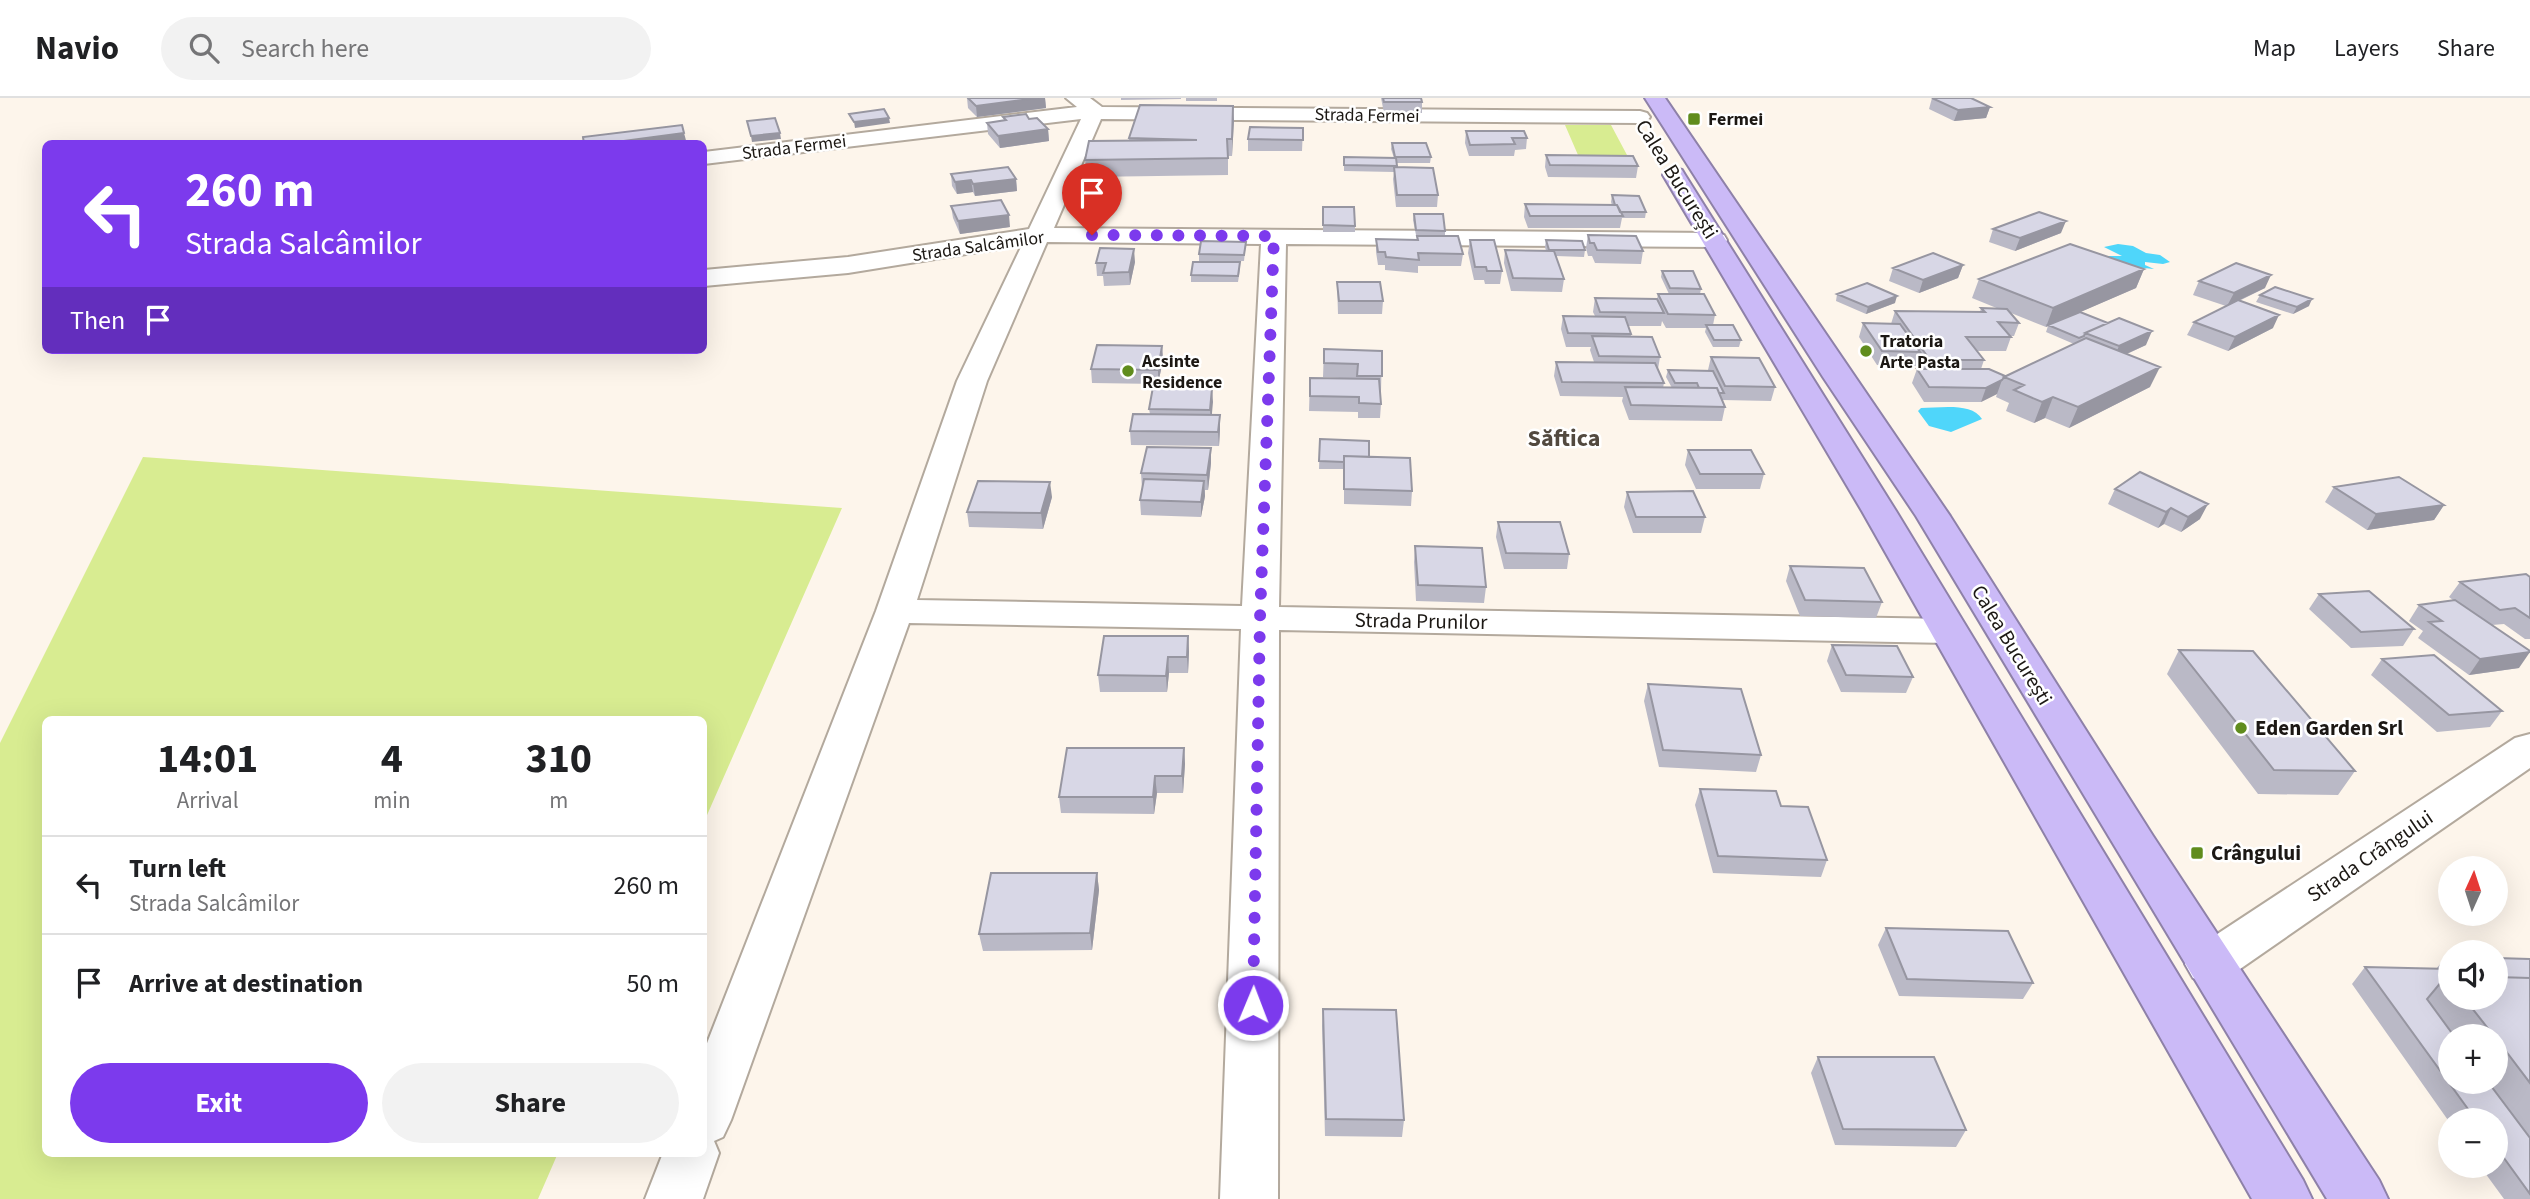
<!DOCTYPE html>
<html lang="en">
<head>
<meta charset="utf-8">
<style>
	:root { --surface:#fff; --page:#f2f2f2; --text:#202124; --muted:#757577; --line:#e0e0e0; --accent:#7c3aed }
	body { margin:0; font-family:"Source Sans 3",sans-serif; background:var(--page); color:var(--text); height:100vh; display:flex; flex-direction:column; font-size:26px; white-space:nowrap }
	* { box-sizing:border-box; margin:0 }
	p { font-size:23px; color:var(--muted) }
	.icon { flex:none; width:38px; height:38px; fill:none; stroke:currentColor; stroke-width:2; stroke-linecap:round; stroke-linejoin:round }
	.map { position:relative; flex:1; overflow:hidden }
	.details { position:absolute; left:42px; top:618px; width:665px; height:441px; display:flex; flex-direction:column; background:var(--surface); border-radius:10px; box-shadow:0 7px 28px #0002 }
	.details>* { flex:none }
	.guide { position:absolute; left:42px; top:42px; width:665px; height:214px; border-radius:10px; box-shadow:0 7px 28px #0002; background:#7c3aed; color:#fff; overflow:hidden }
	.needle { width:46px; rotate:3deg }
	.buttons { position:absolute; left:2438px; top:758px; display:grid; gap:14px }
	.buttons a { display:grid; place-items:center; width:70px; height:70px; border-radius:50%; background:var(--surface); box-shadow:0 7px 28px #0002; font-size:35px }
	.pin { position:absolute; display:grid; place-items:center; width:60px; height:60px; color:#fff; margin:-72px -30px; border-radius:50% 50% 50% 0; rotate:-45deg; box-shadow:0 0 7px #0007 }
	.pin .icon { rotate:45deg }
	.me { position:absolute; width:77px; margin:-38px; rotate:1deg; stroke-linejoin:round; filter:drop-shadow(0 0 5px #0008) }
	.turn { display:flex; align-items:center; gap:24px; height:147px; padding:0 28px; font-size:32px }
	.turn .icon { width:91px; height:91px; stroke-width:2.5 }
	.turn b { display:block; font-size:49px; line-height:60px }
	.then { display:flex; align-items:center; height:66px; padding:0 28px; background:#0003; gap:14px; font-size:26px }
	.eta { display:flex; justify-content:space-evenly; align-items:center; height:119px; text-align:center }
	.eta b { font-size:42px; font-weight:700; line-height:49px }
	.cta { display:flex; gap:14px; margin-top:auto; padding:14px 28px }
	.cta a { flex:1; height:80px; border-radius:42px; background:var(--accent); color:#fff; font-size:28px; font-weight:700; line-height:80px; text-align:center }
	.cta a+a { background:var(--page); color:var(--text) }
	ul { padding:0; list-style:none }
	li { display:flex; align-items:center; gap:21px; height:98px; padding:0 28px; border-top:2px solid var(--line) }
	li div { flex:1 }
	li b { display:block; font-size:26px }
	li em { font-style:normal }
	header { display:flex; align-items:center; gap:42px; box-sizing:border-box; height:98px; padding:0 35px; background:var(--surface); border-bottom:2px solid var(--line) }
	header strong { font-size:33px }
	nav { display:flex; gap:38px; margin-inline-start:auto; font-size:24px }
	.search { width:490px; height:63px; background:var(--page); display:flex; align-items:center; gap:18px; box-sizing:border-box; padding:0 24px; border-radius:38px; color:var(--muted); font-size:26px }
	.map>svg:first-child { display:block }
	.green { fill:#d8ec91 }
	.water { fill:#4fd6fa }
	.lines { fill:none; stroke-linecap:round; stroke-linejoin:round }
	.minor-casing { stroke:#b3a99d; stroke-width:4 }
	.highway-casing { stroke:#8e81a8; stroke-width:4 }
	.minor { fill:#fff; fill-rule:evenodd }
	.highway { fill:#cbbaf7; fill-rule:evenodd }
	.wall { fill:#bab9c6; fill-rule:evenodd }
	.shaded-wall { fill:#9796a1 }
	.building { fill:#d8d7e6; stroke:#9796a1; stroke-width:2 }
	.route { stroke:#7c3aed; stroke-width:12; stroke-dasharray:0 21.6 }
	.poi-dot { fill:#608c1d; stroke:#fff; stroke-width:2.5 }
	.labels { text-anchor:middle; stroke-width:5; stroke-linejoin:round; paint-order:stroke }
	.far-street-label { font-size:18px; fill:#1c1814; stroke:#fff }
	.far-poi-label { font-size:18px; font-weight:bold; fill:#1c1814; stroke:#fff; text-anchor:start }
	.street-label { font-size:21px; fill:#1c1814; stroke:#fff }
	.poi-label { font-size:21px; font-weight:bold; fill:#1c1814; stroke:#fff; text-anchor:start }
	.quarter-label { font-size:24px; font-weight:bold; fill:#52493f; stroke:#fff }
</style>
</head>
<body>
<header>
<strong>Navio</strong>
<div class="search"><svg class="icon" aria-label="search" viewBox="0 0 24 24"><circle cx="10" cy="10" r="6"/><path d="M15 15l6 6"/></svg>Search here</div>
<nav><a>Map</a><a>Layers</a><a>Share</a></nav>
</header>
<div class="map">
<svg width="2530" height="1101" viewBox="0 0 2530 1101">
	<rect width="100%" height="100%" fill="#fdf5eb"/>
	<path class="green" d="M1565,27H1611L1627,57H1578Z
		M143,359L842,410L704,724V621H46V1055H558L538,1101H0V645Z"/>
	<path class="water" d="M2118,146L2133,148L2146,155L2160,157L2170,164L2163,166L2145,164V167L2154,171L2144,170L2142,173L2102,158H2122L2104,149Z
		M1921,310C1939,310 1972,304 1982,321L1951,334L1929,328L1918,313Z"/>
	<g class="lines">
		<defs>
			<path id="minor" d="M1066,0H1090L1102,9L1640,13L1647,15L1650,19L1647,23L1640,25L1101,21L1054,130L1715,135L1724,137L1727,142L1724,147L1715,149L1286,146L1279,509L1948,521L1961,525L1967,533L1961,541L1948,545L1279,532L1278,1101H1220L1241,531L909,525L731,1022L723,1039L714,1043L719,1055L703,1101H645L663,1055H704V953L876,513L957,283L1022,147L848,175L704,188V172L848,159L1029,131L1081,21L704,66V54L1077,9ZM1047,144L1261,146L1242,508L917,502L987,283Z
				M2530,636V670L2227,880L2210,886L2193,880L2185,866L2193,852L2515,640Z"/>
			<path id="highway" d="M1645,0H1665L1950,418L2153,738L2379,1082L2388,1101H2327L1916,418L1823,279Z
				M1674,70L1682,72L1685,77L1896,413L2303,1082L2312,1101H2252L1862,413L1663,77L1666,72Z"/>
		</defs>
		<use href="#minor" class="minor-casing"/>
		<use href="#highway" class="highway-casing"/>
		<use href="#minor" class="minor"/>
		<use href="#highway" class="highway"/>
	</g>
	<path class="wall" d="M967,0H1045L1046,10L977,19L968,10Z
		M1121,0H1181V1L1121,2Z
		M1186,0H1217V3H1186Z
		M1381,0H1421L1422,4V15H1384Z
		M1932,0L1990,9L1986,20L1954,23L1929,11Z
		M1233,8L1232,58H1228V77L1087,79L1085,62L1129,43V40Z
		M1003,19L1029,21L1048,31L1049,43L1000,50L988,36L987,25L1004,23Z
		M1303,30L1302,53H1248V41Z
		M1466,33L1527,40L1526,51L1515,52L1514,58H1469L1465,45Z
		M1392,45L1431,59L1430,65H1397V69L1438,97L1437,109H1396L1393,81L1394,74L1344,73V59L1394,60L1391,51Z
		M1546,57L1638,68L1636,80L1548,79L1545,69Z
		M951,76L1016,81L1017,93L975,98L973,94L957,96L952,88Z
		M1612,97L1646,114L1645,120H1622L1620,130H1528L1524,119L1525,106L1612,107L1611,104Z
		M951,108L1010,129L960,136L953,120Z
		M1323,109L1355,128V134H1323Z
		M1414,116L1445,133V138L1463,156L1461,168H1418V175L1385,172V167H1378L1376,154V141L1417,142L1413,122Z
		M1993,131L2061,135L2015,153L1989,144Z
		M1588,137L1643,153L1641,166L1595,165L1592,158H1588L1586,150Z
		M1470,142L1502,173L1500,186H1485L1484,182H1474L1468,155Z
		M1546,142L1585,152L1584,159L1556,158L1564,181L1562,194L1511,193L1504,165L1505,152L1546,153L1545,149Z
		M1246,144L1244,163H1199V156Z
		M1135,164L1130,187L1104,188L1103,178H1097L1096,165Z
		M1963,167L1958,180L1919,195L1889,183L1893,170Z
		M1240,171L1238,184H1191V177Z
		M2144,171L2136,190L2080,214L2146,247L2127,256L2150,289L2069,330L2045,320L2034,325L2006,313L2009,305L1996,299L1997,296L1981,304H1924L1912,285L1917,271H1921L1917,264L1916,268L1877,267L1859,239L1863,225L1891,226L1895,213L1980,214L1981,210L1999,211L1972,200L1979,181ZM2011,215L2046,229L2048,228L2046,234L2074,246L2005,278L1981,271L1984,262L1977,253H2006L2011,239L2010,238H2014L2019,225Z
		M1662,173L1701,191L1700,196L1715,217L1713,227L1741,242L1739,249H1713L1705,234L1706,230H1666L1662,223L1661,228H1628L1631,236V239L1660,259L1658,271L1664,285L1663,290H1672L1666,279L1668,272H1708L1711,259L1775,289L1771,303L1722,302L1725,309L1722,323L1629,322L1622,303L1623,299L1560,298L1554,278L1556,264H1594L1590,252L1591,249H1566L1561,231L1563,218H1595L1593,214L1595,200L1657,201L1658,196H1669L1661,179Z
		M2199,183L2265,190L2239,203L2273,230L2228,253L2187,237L2194,224L2226,208L2193,197Z
		M1337,184L1383,203L1382,216H1338Z
		M1837,196L1895,205L1866,216L1836,203Z
		M2260,197L2309,208L2293,216L2256,204Z
		M1162,248L1163,262L1158,286L1092,285L1091,271Z
		M1324,251L1382,253L1381,293H1380L1381,306L1380,320H1358V314L1309,313L1310,280L1357,281L1323,279Z
		M1212,290V317L1220,331L1219,348L1131,347L1130,333L1150,316L1149,311Z
		M1320,341L1369,359L1412,393L1411,408L1344,406V371H1319Z
		M1211,350V365L1208,392H1205V398L1201,419L1141,417L1140,402L1142,390L1141,375Z
		M1688,352L1764,376L1760,391H1696L1685,367Z
		M2334,389L2444,407L2434,422L2367,432L2325,404Z
		M2115,391L2200,421L2181,434L2164,426L2158,430L2108,406Z
		M1627,394L1705,419L1701,435H1633L1624,409Z
		M1052,399L1043,431L969,429L967,414Z
		M1498,424L1569,456L1567,471H1504L1496,439Z
		M1415,448L1486,489L1484,505L1416,503L1414,464Z
		M1790,468L1882,504L1876,520L1800,518L1786,483Z
		M2530,479V541H2525L2504,526L2492,527L2519,570L2469,577L2418,540L2423,533L2409,523L2419,507L2453,502L2449,499L2460,484Z
		M2319,496L2414,531L2403,548L2351,550L2309,511Z
		M1188,538L1189,554L1188,575H1169L1167,594H1100L1098,577Z
		M1832,547L1913,579L1906,595L1841,594L1827,563Z
		M2179,552L2355,673L2338,697L2258,696L2167,576Z
		M2382,561L2502,613L2490,629L2437,634L2371,577Z
		M1648,586L1761,657L1756,674L1659,669L1644,603Z
		M1184,650L1185,666L1183,695H1157L1154,716L1061,715L1059,699Z
		M1700,691L1781,708L1827,762L1821,779L1713,775L1695,707Z
		M1097,775L1099,792L1092,852L983,853L979,836Z
		M1886,830L2033,885L2023,901L1899,898L1878,847Z
		M2446,859H2450V900H2496L2530,861V1101H2504L2480,1068H2496V1022H2450V1025L2352,886L2365,869L2436,871ZM2450,938H2496V984H2450Z
		M1323,911L1404,1022L1402,1039L1325,1038L1322,928Z
		M1818,959L1966,1032L1956,1049L1835,1047L1811,975Z"/>
	<path class="shaded-wall" d="M1038,0H1045L1046,10L977,19L976,8Z
		M1233,8L1234,23L1232,58V41Z
		M1990,9L1986,20L1954,23L1958,12Z
		M889,20L890,25L855,30L854,24Z
		M1048,31L1049,43L1000,50L998,38Z
		M684,35L687,46H601Z
		M780,35L781,41L752,44L751,38Z
		M1016,81L1017,93L975,98L973,86Z
		M971,82L973,94L957,96L955,84Z
		M1009,117L1010,129L960,136L958,123Z
		M2066,123L2061,135L2015,153L2020,140Z
		M1134,151L1135,164L1130,187L1129,174Z
		M1963,167L1958,180L1919,195L1923,182Z
		M2144,171L2136,190L2046,229L2053,210Z
		M2271,177L2265,190L2227,208L2234,195Z
		M1897,198L1895,205L1866,216L1868,209Z
		M2312,201L2309,208L2293,216L2297,209Z
		M2279,217L2273,230L2228,253L2235,239Z
		M2152,233L2146,247L2113,262L2119,248Z
		M1162,248L1163,262L1158,286V272Z
		M2160,269L2150,289L2069,330L2078,309Z
		M2002,282L1997,296L1981,304L1986,290Z
		M1212,290L1213,304L1211,326L1210,312Z
		M2053,299L2045,320L2034,325L2042,304Z
		M1220,317V331L1219,348L1218,334Z
		M1211,350V365L1208,392L1207,377Z
		M1204,383L1205,398L1201,419V404Z
		M1050,384L1052,399L1043,431L1041,415Z
		M2208,406L2200,421L2181,434L2188,419Z
		M2444,407L2434,422L2367,432L2376,416Z
		M2171,410L2164,426L2158,430L2166,414Z
		M1188,538L1189,554L1188,575L1187,559Z
		M2530,554L2519,570L2469,577L2480,561Z
		M1168,559L1169,575L1167,594L1166,578Z
		M1184,650L1185,666L1183,695L1182,678Z
		M1155,678L1157,695L1154,716L1153,699Z
		M1097,775L1099,792L1092,852L1090,835Z"/>
	<path class="building" d="M968,0H1038L976,8Z
		M1383,0H1421L1422,4H1384Z
		M1932,0H1971L1990,9L1958,12Z
		M1140,7L1233,8L1232,41H1227L1228,60L1085,62L1089,43L1197,42L1129,40Z
		M884,11L889,20L854,24L849,16Z
		M1026,16L1029,21L1037,20L1048,31L998,38L987,25L1006,22L1003,19Z
		M775,20L780,35L751,38L747,23Z
		M682,27L684,35L601,46H584L583,39Z
		M1250,29L1303,30V42L1248,41Z
		M1466,33H1524L1527,40H1512L1515,46L1470,47Z
		M1392,45H1426L1431,59H1395Z
		M1546,57L1633,58L1638,68L1550,67Z
		M1344,59L1396,60L1397,68L1344,67Z
		M1008,69L1016,81L973,86L971,82L955,84L951,76Z
		M1394,69L1433,70L1438,97H1397Z
		M1612,97L1639,98L1646,114H1620L1617,107H1615Z
		M1001,102L1009,117L958,123L951,108Z
		M1525,106L1617,107L1623,118H1530Z
		M1323,109H1354L1355,128L1323,127Z
		M2039,114L2066,123L2020,140L1993,131Z
		M1414,116H1443L1445,133L1416,132Z
		M1588,137L1636,138L1643,153L1597,152L1594,145H1590Z
		M1417,138H1458L1463,156L1418,155L1419,162L1386,159L1385,154H1378L1376,141L1418,142Z
		M1470,142H1494L1502,173H1487L1486,169H1475Z
		M1546,142L1582,143L1585,152H1549Z
		M1201,143L1246,144L1244,157L1199,156Z
		M2070,146L2144,171L2053,210L1979,181Z
		M1100,150L1134,151L1129,174L1103,175L1106,165H1096Z
		M1505,152L1554,153L1564,181L1513,180Z
		M1933,155L1963,167L1923,182L1893,170Z
		M1193,164H1240L1238,178L1191,177Z
		M2236,165L2271,177L2234,195L2199,183Z
		M1662,173H1693L1701,191L1670,190Z
		M1337,184H1380L1383,203H1339Z
		M1867,185L1897,198L1868,209L1837,196Z
		M2275,189L2312,201L2297,209L2260,197Z
		M1658,196H1704L1715,217L1668,216Z
		M1595,200L1657,201L1664,215L1600,214Z
		M2238,202L2279,217L2235,239L2194,224Z
		M1981,210L2007,211L2019,225L1998,224L2011,239H1966L1984,262H1930L1895,213L1985,214Z
		M2080,214L2108,225L2085,235L2084,238L2079,240L2048,227Z
		M1563,218L1625,219L1631,236L1568,235Z
		M2119,220L2152,233L2119,248L2085,235Z
		M1863,225L1900,226L1920,254L1882,253Z
		M1706,227H1733L1741,242H1714Z
		M1592,238L1652,239L1660,259L1599,258Z
		M2086,240L2160,269L2078,309L2053,299L2042,304L2014,292L2024,287L2004,279Z
		M1097,247L1162,248L1158,272L1091,271Z
		M1324,251L1382,253V278H1357L1358,266L1324,265Z
		M1711,259L1759,260L1775,289L1725,288Z
		M1556,264L1655,265L1664,285L1562,284Z
		M1917,271H1989L2005,278L2002,282L1986,290L1929,289Z
		M1668,272L1713,273L1724,295H1719L1717,290H1699L1697,285H1675Z
		M1310,280L1379,281L1381,306L1359,305V299L1310,298Z
		M1153,289L1212,290L1210,312L1149,311Z
		M1625,289L1717,290L1725,309L1631,307Z
		M1133,316L1220,317L1218,334L1130,333Z
		M1320,341L1369,343V359L1344,358V364L1319,363Z
		M1147,349L1211,350L1207,377L1141,375Z
		M1688,352H1751L1764,376H1700Z
		M1344,358L1410,360L1412,393L1344,391Z
		M2140,374L2208,406L2188,419L2171,410L2166,414L2115,391Z
		M2399,379L2444,407L2376,416L2334,389Z
		M1144,381L1204,383L1201,404L1140,402Z
		M978,383L1050,384L1041,415L967,414Z
		M1693,393L1705,419H1636L1627,394Z
		M1498,424H1560L1569,456L1506,455Z
		M1415,448L1482,450L1486,489L1418,487Z
		M1790,468L1864,470L1882,504L1805,502Z
		M2526,476L2530,479V520L2515,510L2500,512L2460,484Z
		M2369,493L2414,531L2361,534L2319,496Z
		M2455,502L2530,553V554L2480,561L2429,524L2442,523L2419,507Z
		M1104,538H1188L1187,559H1168L1166,578L1098,577Z
		M1832,547L1897,548L1913,579L1846,577Z
		M2179,552L2253,553L2355,673L2274,672Z
		M2434,557L2502,613L2449,617L2382,561Z
		M1648,586L1741,591L1761,657L1663,652Z
		M1067,650H1184L1182,678H1155L1153,699H1059Z
		M1700,691L1776,693L1781,708L1808,709L1827,762L1718,758Z
		M991,775H1097L1090,835L979,836Z
		M1886,830L2008,833L2033,885L1907,881Z
		M2496,860L2530,861V880L2496,879Z
		M2365,869L2450,871V878L2447,877L2427,901L2454,938H2450V984H2488L2530,1040V1096L2496,1049V1022H2476Z
		M2496,879L2530,880V985L2496,940V938H2494L2464,900H2496Z
		M1323,911L1396,912L1404,1022L1326,1021Z
		M1818,959H1934L1966,1032L1843,1031Z"/>
	<g class="lines">
		<path class="route" d="M1092,137L1274,138L1260,520L1253,907"/>
	</g>
	<g class="poi-dot">
		<rect x="1687" y="14" width="14" height="14" rx="3.5"/>
		<circle cx="1866" cy="253" r="7"/>
		<circle cx="1128" cy="273" r="7"/>
		<circle cx="2241" cy="630" r="7"/>
		<rect x="2190" y="748" width="14" height="14" rx="3.5"/>
	</g>
	<g class="labels">
		<g class="far-street-label">
			<text transform="translate(1367 17) rotate(1)" y="6">Strada Fermei</text>
			<text transform="translate(794 49) rotate(-7)" y="6">Strada Fermei</text>
			<text transform="translate(978 148) rotate(-8)" y="6">Strada Salcâmilor</text>
		</g>
		<g class="far-poi-label">
			<text x="1708" y="27">Fermei</text>
			<text x="1880" y="249">Tratoria<tspan x="1880" dy="21">Arte Pasta</tspan></text>
			<text x="1142" y="269">Acsinte<tspan x="1142" dy="21">Residence</tspan></text>
		</g>
		<g class="street-label">
			<text transform="translate(1677 81) rotate(58)" y="7">Calea București</text>
			<text transform="translate(1421 523) rotate(1)" y="7">Strada Prunilor</text>
			<text transform="translate(2012 547) rotate(59)" y="7">Calea București</text>
			<text transform="translate(2370 758) rotate(-34)" y="7">Strada Crângului</text>
		</g>
		<g class="poi-label">
			<text x="2255" y="637">Eden Garden Srl</text>
			<text x="2211" y="762">Crângului</text>
		</g>
		<g class="quarter-label">
			<text x="1564" y="348">Săftica</text>
		</g>
	</g>
</svg>
<div class="buttons">
<a><svg class="needle" viewBox="-14 -14 28 28"><path d="M0-13l5 13h-10z" fill="#e53935"/><path d="M0 13l5-13h-10z" fill="#757577"/></svg></a>
<a><svg class="icon" aria-label="sound" viewBox="0 0 24 24"><path d="M4 9h4l5-4v14l-5-4H4zM17 9q2 3 0 6"/></svg></a>
<a>+</a>
<a>−</a>
</div>
<div class="pin" style="left:1092px;top:137px;background:#d93025"><svg class="icon" aria-label="arrive" viewBox="0 0 24 24"><path d="M6 21V4h12l-3 4 3 4H6"/></svg></div>
<svg class="me" style="left:1253px;top:907px" viewBox="-20 -20 40 40"><circle r="17" fill="#7c3aed" stroke="#fff" stroke-width="3"/><path d="M0-11L8 9 0 5-8 9z" fill="#fff"/></svg>
<div class="guide">
<div class="turn"><svg class="icon" aria-label="left" viewBox="0 0 24 24"><path d="M17 20v-9H6M10 6l-5 5 5 5"/></svg><div><b>260 m</b>Strada Salcâmilor</div></div>
<div class="then">Then<svg class="icon" aria-label="arrive" viewBox="0 0 24 24"><path d="M6 21V4h12l-3 4 3 4H6"/></svg></div>
</div>
<section class="details">
<div class="eta">
<div><b>14:01</b><p>Arrival</p></div>
<div><b>4</b><p>min</p></div>
<div><b>310</b><p>m</p></div>
</div>
<ul>
<li><svg class="icon" aria-label="left" viewBox="0 0 24 24"><path d="M17 20v-9H6M10 6l-5 5 5 5"/></svg><div><b>Turn left</b><p>Strada Salcâmilor</p></div><em>260 m</em></li>
<li><svg class="icon" aria-label="arrive" viewBox="0 0 24 24"><path d="M6 21V4h12l-3 4 3 4H6"/></svg><div><b>Arrive at destination</b></div><em>50 m</em></li>
</ul>
<div class="cta"><a>Exit</a><a>Share</a></div>
</section>
</div>
</body>
</html>
